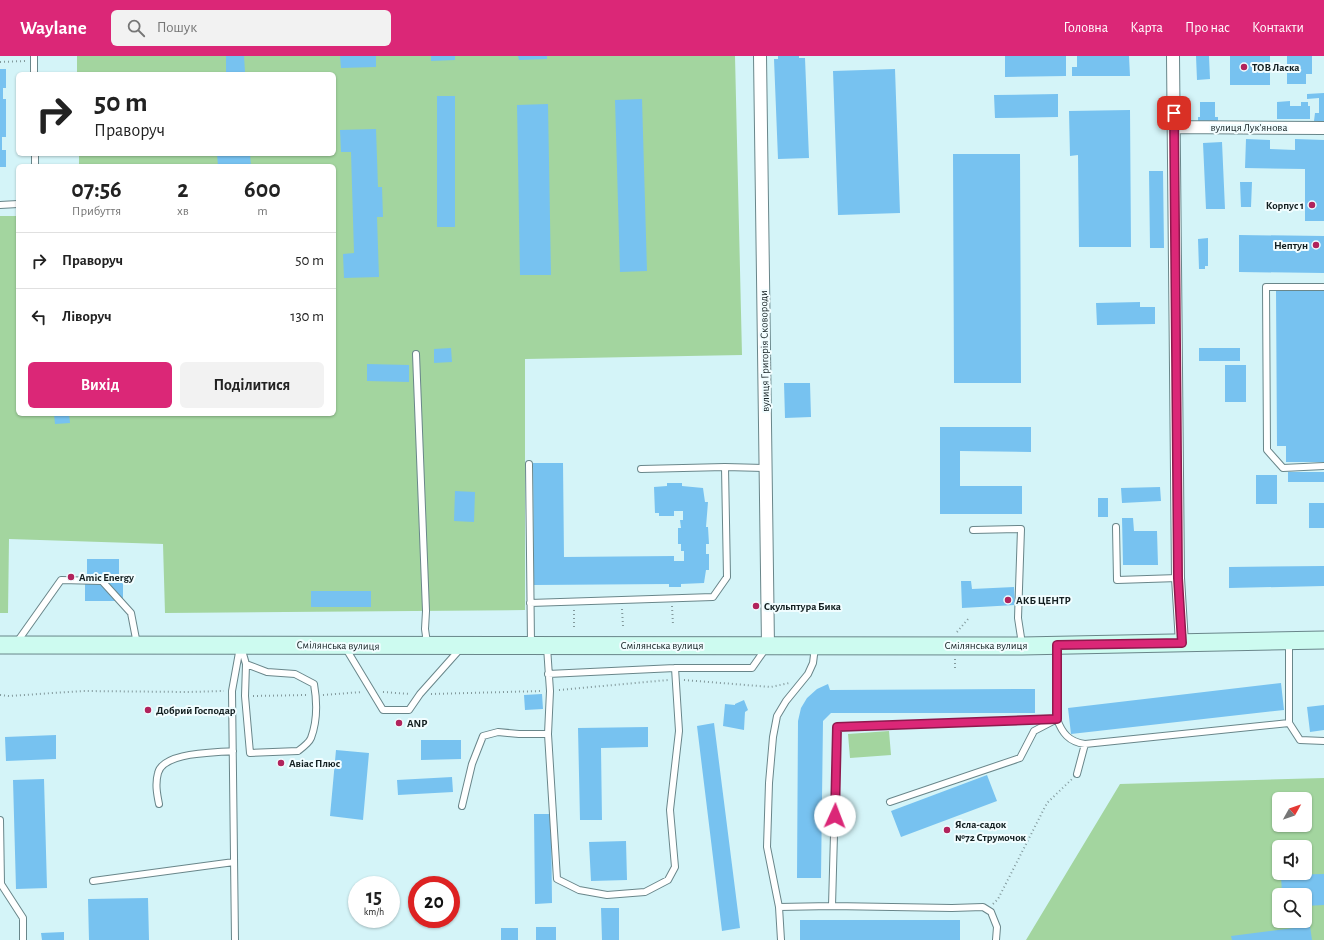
<!DOCTYPE html>
<html lang="uk">
<head>
<meta charset="utf-8">
<style>
	:root { --surface:#fff; --page:#f2f2f2; --text:#222; --muted:#767676; --line:#e0e0e0; --accent:#db2777 }
	body { margin:0; font-family:"Alegreya Sans",sans-serif; background:var(--page); color:var(--text); height:100vh; display:flex; flex-direction:column; font-size:15px; white-space:nowrap }
	* { box-sizing:border-box; margin:0 }
	p { font-size:13px; color:var(--muted) }
	.icon { flex:none; width:22px; height:22px; fill:none; stroke:currentColor; stroke-width:2; stroke-linecap:round; stroke-linejoin:round }
	.map { position:relative; flex:1; overflow:hidden }
	.panel { position:absolute; left:16px; top:108px; width:320px; height:252px; display:flex; flex-direction:column; background:var(--surface); border-radius:6px; box-shadow:0 1px 3px #0004 }
	.panel>* { flex:none }
	.banner { position:absolute; left:16px; top:16px; width:320px; height:84px; border-radius:6px; box-shadow:0 1px 3px #0004; background:#fff; color:var(--text); overflow:hidden }
	.needle { width:26px; rotate:50deg }
	.tools { position:absolute; left:1272px; top:736px; display:grid; gap:8px }
	.tools a { display:grid; place-items:center; width:40px; height:40px; border-radius:6px; background:var(--surface); box-shadow:0 1px 3px #0004; font-size:20px }
	.speed { position:absolute; left:348px; top:820px; display:flex; gap:8px; font-size:20px; font-weight:700; text-align:center }
	.speed>* { display:grid; place-content:center; width:52px; height:52px; border-radius:50%; background:var(--surface); box-shadow:0 1px 3px #0004; line-height:1 }
	.speed small { font-size:10px; font-weight:400 }
	.speed .limit { border:6px solid #d22; background:#fff; color:#111 }
	.pin { position:absolute; display:grid; place-items:center; width:34px; height:34px; color:#fff; margin:-17px; border-radius:8px; box-shadow:0 2px 6px #0006 }
	.me { position:absolute; width:44px; margin:-22px; rotate:2deg; stroke-linejoin:round; filter:drop-shadow(0 0 3px #0008) }
	.turn { display:flex; align-items:center; gap:14px; height:84px; padding:0 12px; font-size:18px }
	.turn .icon { width:52px; height:52px; stroke-width:2.5 }
	.turn b { display:block; font-size:28px; line-height:34px }
	.eta { display:flex; justify-content:space-evenly; align-items:center; height:68px; text-align:center }
	.eta b { font-size:24px; font-weight:600; line-height:28px }
	.primary-button { display:flex; gap:8px; margin-top:auto; padding:8px 12px }
	.primary-button a { flex:1; height:46px; border-radius:6px; background:var(--accent); color:#fff; font-size:16px; font-weight:600; line-height:46px; text-align:center }
	.primary-button a+a { background:var(--page); color:var(--text) }
	ul { padding:0; list-style:none }
	li { display:flex; align-items:center; gap:12px; height:56px; padding:0 12px; border-top:1px solid var(--line) }
	li div { flex:1 }
	li b { display:block; font-size:15px }
	li em { font-style:normal }
	header { display:flex; align-items:center; gap:24px; box-sizing:border-box; height:56px; padding:0 20px; background:var(--accent); color:#fff }
	header strong { font-size:19px }
	nav { display:flex; gap:22px; margin-inline-start:auto; font-size:14px }
	.search { width:280px; height:36px; background:var(--page); display:flex; align-items:center; gap:10px; box-sizing:border-box; padding:0 14px; border-radius:6px; color:var(--muted); font-size:15px }
	.map>svg:first-child { display:block }
	.green { fill:#a3d59f; fill-rule:evenodd }
	.building { fill:#77c2f0 }
	.lines { fill:none; stroke-linecap:round; stroke-linejoin:round }
	.lane-casing { stroke:#69868a; stroke-width:8 }
	.street-casing { stroke:#69868a; stroke-width:14 }
	.secondary-casing { stroke:#69868a; stroke-width:19 }
	.path { stroke:#82999c; stroke-width:2; stroke-dasharray:1 3; stroke-linecap:butt }
	.lane { stroke:#fff; stroke-width:6 }
	.street { stroke:#fff; stroke-width:12 }
	.secondary { stroke:#cdfbf0; stroke-width:17 }
	.route-casing { stroke:#8e194d; stroke-width:10 }
	.route { stroke:#db2777; stroke-width:7 }
	.poi-dot { fill:#b1235c; stroke:#f1fdff; stroke-width:1.5 }
	.labels { text-anchor:middle; stroke-width:4; stroke-linejoin:round; paint-order:stroke }
	.poi-label { font-size:11px; font-weight:bold; fill:#131f21; stroke:#f1fdff; text-anchor:start }
	.street-label { font-size:11px; fill:#131f21; stroke:#f1fdff }
</style>
</head>
<body>
<header>
<strong>Waylane</strong>
<div class="search"><svg class="icon" aria-label="search" viewBox="0 0 24 24"><circle cx="10" cy="10" r="6"/><path d="M15 15l6 6"/></svg>Пошук</div>
<nav><a>Головна</a><a>Карта</a><a>Про нас</a><a>Контакти</a></nav>
</header>
<div class="map">
<svg width="1324" height="884" viewBox="0 0 1324 884">
	<rect width="100%" height="100%" fill="#d4f4f8"/>
	<path class="green" d="M77,0H735L742,299L525,303V554L165,557L163,488L9,483L8,557H0V160H18V358H334V110H79V98H334V18H77Z
		M889,675L891,699L850,702L848,678Z
		M1324,722V884H1026L1120,728ZM1279,743H1305V769H1279ZM1279,791H1305V817H1279ZM1279,839H1305V865H1279Z"/>
	<path class="building" d="M226,0H244L245,16H226Z
		M340,0H376V11L341,12Z
		M431,0H455V4L431,5Z
		M518,0H547V3L519,4Z
		M778,0H799V2H805L809,102L778,103L774,3H778Z
		M1005,0H1066V20L1005,21Z
		M1077,0H1129L1130,20H1072V11H1077Z
		M1196,0H1209L1210,23L1197,24Z
		M1230,0H1270V29H1230Z
		M1287,0H1312V18H1306V28H1287Z
		M0,13H6V32H3V43H6V81H2V94H6V111H0Z
		M895,13L900,157L838,159L833,15Z
		M1324,37V65H1314L1315,57H1319V42L1307,43V38Z
		M1058,38V61L995,62L994,39Z
		M437,40H455V171H437Z
		M642,43L647,215L620,216L615,44Z
		M1290,45V50H1301V46H1308V50H1310V63H1277V46Z
		M1200,46H1215V61H1218V69H1198V61H1200Z
		M548,48L551,219H520L517,49Z
		M1130,54L1131,191H1079L1078,99L1070,100L1069,55Z
		M376,73L378,131H382L383,161H377L379,221L344,222L343,198L354,197L351,96H341L340,74Z
		M1246,83L1270,84V93L1295,94V83L1324,84V165H1305V113L1245,112Z
		M1222,86L1225,153H1206L1203,87Z
		M217,98H250L251,110H218Z
		M953,98H1020L1021,327H954Z
		M1149,115H1163L1164,192H1150Z
		M1240,126H1252L1251,151H1241Z
		M1239,179L1324,180V217L1239,216Z
		M1208,182V210H1205V213H1199L1198,183Z
		M1276,235H1324V406H1286V390H1277Z
		M1140,246V251H1155V268L1097,269L1096,247Z
		M451,292L452,306L434,307V293Z
		M1199,292H1240V305H1199Z
		M367,308L409,309V326L367,325Z
		M1225,309H1246V346H1225Z
		M784,327H810L811,361L785,362Z
		M54,358H69L70,367L55,368Z
		M940,371H1031V396L960,395V430H1022V458H940Z
		M533,407H563L564,501L674,500V505H684V495H681V488H678V472H681L680,464H683V455H674V460H659V457H655L654,431L667,430V427H682V430L703,432L705,446H708L706,471H708L709,488H706V498H709V514H706L704,527L681,528V531H669V528L534,529Z
		M1288,416H1324V426H1288Z
		M1256,419H1277V448H1256Z
		M1160,431L1161,445L1122,447L1121,432Z
		M455,435L475,436L474,466L454,465Z
		M1098,442H1108V461H1098Z
		M1309,447H1324V472H1309Z
		M1122,462H1133L1134,475H1157L1158,509H1123Z
		M87,503H119V518H108V527H123V545H85V528H91L90,518H87Z
		M1324,510V530L1229,532V511Z
		M961,525H971L972,533L1014,531L1015,549L962,552Z
		M311,535H371V551H311Z
		M1281,627L1284,654L1071,678L1068,652Z
		M828,628L830,634L1035,633V657H831L823,665L821,822H797L798,665L801,652L807,642L817,633Z
		M542,638L543,653L525,654L524,639Z
		M744,644L748,654L745,656L744,674L723,670L725,648L735,649V648Z
		M1324,649V674L1310,676L1307,651Z
		M714,667L740,872L722,875L697,670Z
		M648,671V691L601,692L602,764H580L578,672Z
		M56,679V703L6,705L5,681Z
		M421,684H461V703L421,704Z
		M336,694L369,697L363,764L330,760Z
		M987,719L997,745L901,781L891,755Z
		M452,721L453,736L398,739L397,724Z
		M44,723L47,832L16,833L13,724Z
		M534,758H551L552,847L535,848Z
		M626,785L627,824L591,825L589,786Z
		M1324,818V849L1305,850V839H1282L1281,819Z
		M148,842L149,884H89L88,843Z
		M601,852H619V884H602Z
		M800,864H960V884H800Z
		M1310,870L1312,884H1232L1231,880Z
		M536,871H556V884H536Z
		M501,872H518V884H501Z
		M64,876V884H42L41,877Z"/>
	<g class="lines">
		<defs>
			<path id="lane" d="M34,0V18
				M35,98V110
				M0,149L18,148
				M1324,231H1266L1267,394L1283,412L1324,410
				M416,298L426,555L425,573L427,587
				M529,408L531,587
				M641,413L725,411L766,412
				M1116,471L1117,524L1178,522
				M973,474L1021,473L1018,562L1022,588
				M530,547L713,541L727,521L725,411
				M17,586L61,524L102,525L131,557L137,588
				M241,591L246,608L245,640L250,697L298,695C302,692 309,687 311,682C317,666 317,645 314,628L295,618L267,616L246,608
				M345,591L383,654H409L420,638L461,592
				M547,591L550,635L548,678L557,823L579,834L607,839L645,836L668,824L675,811L670,754L679,675L675,612
				M1057,591V663C1062,677 1069,686 1085,688L1289,667L1300,684L1324,685
				M548,618L675,612H752L766,592
				M1289,667V586
				M1077,718L1085,688
				M159,748C157,738 155,728 158,717C163,696 214,697 233,695
				M462,750L472,708L483,680L498,676L519,678H548
				M0,764L1,828L23,862V884
				M93,825L234,806
				M832,850L952,852L983,851L991,856L997,871L996,884
				M779,851L832,850L837,671L1057,663L1034,675L1020,702L890,746
				M235,884L232,635L240,591
				M781,884L779,851L767,791L769,727L773,681L777,660L786,645L808,618L813,607L815,591"/>
			<path id="street" d="M760,0L768,590
				M1173,0L1178,522L1182,587
				M1174,71L1324,72"/>
			<path id="secondary" d="M0,589L1022,590L1324,584"/>
		</defs>
		<use href="#lane" class="lane-casing"/>
		<use href="#street" class="street-casing"/>
		<use href="#secondary" class="secondary-casing"/>
		<path class="path" d="M0,6L25,5
			M672,550L673,569
			M622,553L623,570
			M574,554V571
			M957,576L968,563
			M955,603V612
			M684,624L771,631L789,627
			M559,634L668,624
			M383,636L410,638
			M431,638L542,635
			M0,639L9,640L83,635L188,636L224,635
			M323,639L362,636
			M253,640L307,639
			M993,848L998,843L1047,747L1072,723"/>
		<use href="#lane" class="lane"/>
		<use href="#street" class="street"/>
		<use href="#secondary" class="secondary"/>
	</g>
	<g class="lines">
		<defs>
			<path id="route" d="M835,760L837,671L1057,663V589L1182,587L1178,522L1174,57"/>
		</defs>
		<use href="#route" class="route-casing"/>
		<use href="#route" class="route"/>
	</g>
	<g class="poi-dot">
		<circle cx="1244" cy="11" r="4"/>
		<circle cx="1312" cy="149" r="4"/>
		<circle cx="1316" cy="189" r="4"/>
		<circle cx="71" cy="521" r="4"/>
		<circle cx="1008" cy="544" r="4"/>
		<circle cx="756" cy="550" r="4"/>
		<circle cx="148" cy="654" r="4"/>
		<circle cx="399" cy="667" r="4"/>
		<circle cx="281" cy="707" r="4"/>
		<circle cx="947" cy="774" r="4"/>
	</g>
	<g class="labels">
		<g class="poi-label">
			<text x="1252" y="15">ТОВ Ласка</text>
			<text x="1304" y="153" text-anchor="end">Корпус 1</text>
			<text x="1308" y="193" text-anchor="end">Нептун</text>
			<text x="79" y="525">Amic Energy</text>
			<text x="1016" y="548">АКБ ЦЕНТР</text>
			<text x="764" y="554">Cкульптура Бика</text>
			<text x="156" y="658">Добрий Господар</text>
			<text x="407" y="671">ANP</text>
			<text x="289" y="711">Авіас Плюс</text>
			<text x="955" y="772">Ясла-садок<tspan x="955" dy="13">№72 Струмочок</tspan></text>
		</g>
		<g class="street-label">
			<text x="1249" y="75">вулиця Лукʼянова</text>
			<text transform="translate(764 295) rotate(-91)" y="4">вулиця Григорія Сковороди</text>
			<text transform="translate(338 589) rotate(1)" y="4">Смілянська вулиця</text>
			<text x="662" y="593">Смілянська вулиця</text>
			<text x="986" y="593">Смілянська вулиця</text>
		</g>
	</g>
</svg>
<div class="tools">
<a><svg class="needle" viewBox="-14 -14 28 28"><path d="M0-13l5 13h-10z" fill="#e53935"/><path d="M0 13l5-13h-10z" fill="#767676"/></svg></a>
<a><svg class="icon" aria-label="sound" viewBox="0 0 24 24"><path d="M4 9h4l5-4v14l-5-4H4zM17 9q2 3 0 6"/></svg></a>
<a><svg class="icon" aria-label="search" viewBox="0 0 24 24"><circle cx="10" cy="10" r="6"/><path d="M15 15l6 6"/></svg></a>
</div>
<div class="speed"><div>15<small>km/h</small></div><div class="limit">20</div></div>
<div class="pin" style="left:1174px;top:57px;background:#d93025"><svg class="icon" aria-label="arrive" viewBox="0 0 24 24"><path d="M6 21V4h12l-3 4 3 4H6"/></svg></div>
<svg class="me" style="left:835px;top:760px" viewBox="-20 -20 40 40"><circle r="19" fill="#fff"/><path d="M0-13L10 11 0 6-10 11z" fill="#db2777"/></svg>
<div class="banner">
<div class="turn"><svg class="icon" aria-label="right" viewBox="0 0 24 24"><path d="M7 20v-9h11M14 6l5 5-5 5"/></svg><div><b>50 m</b>Праворуч</div></div>
</div>
<section class="panel">
<div class="eta">
<div><b>07:56</b><p>Прибуття</p></div>
<div><b>2</b><p>хв</p></div>
<div><b>600</b><p>m</p></div>
</div>
<ul>
<li><svg class="icon" aria-label="right" viewBox="0 0 24 24"><path d="M7 20v-9h11M14 6l5 5-5 5"/></svg><div><b>Праворуч</b></div><em>50 m</em></li>
<li><svg class="icon" aria-label="left" viewBox="0 0 24 24"><path d="M17 20v-9H6M10 6l-5 5 5 5"/></svg><div><b>Ліворуч</b></div><em>130 m</em></li>
</ul>
<div class="primary-button"><a>Вихід</a><a>Поділитися</a></div>
</section>
</div>
</body>
</html>
